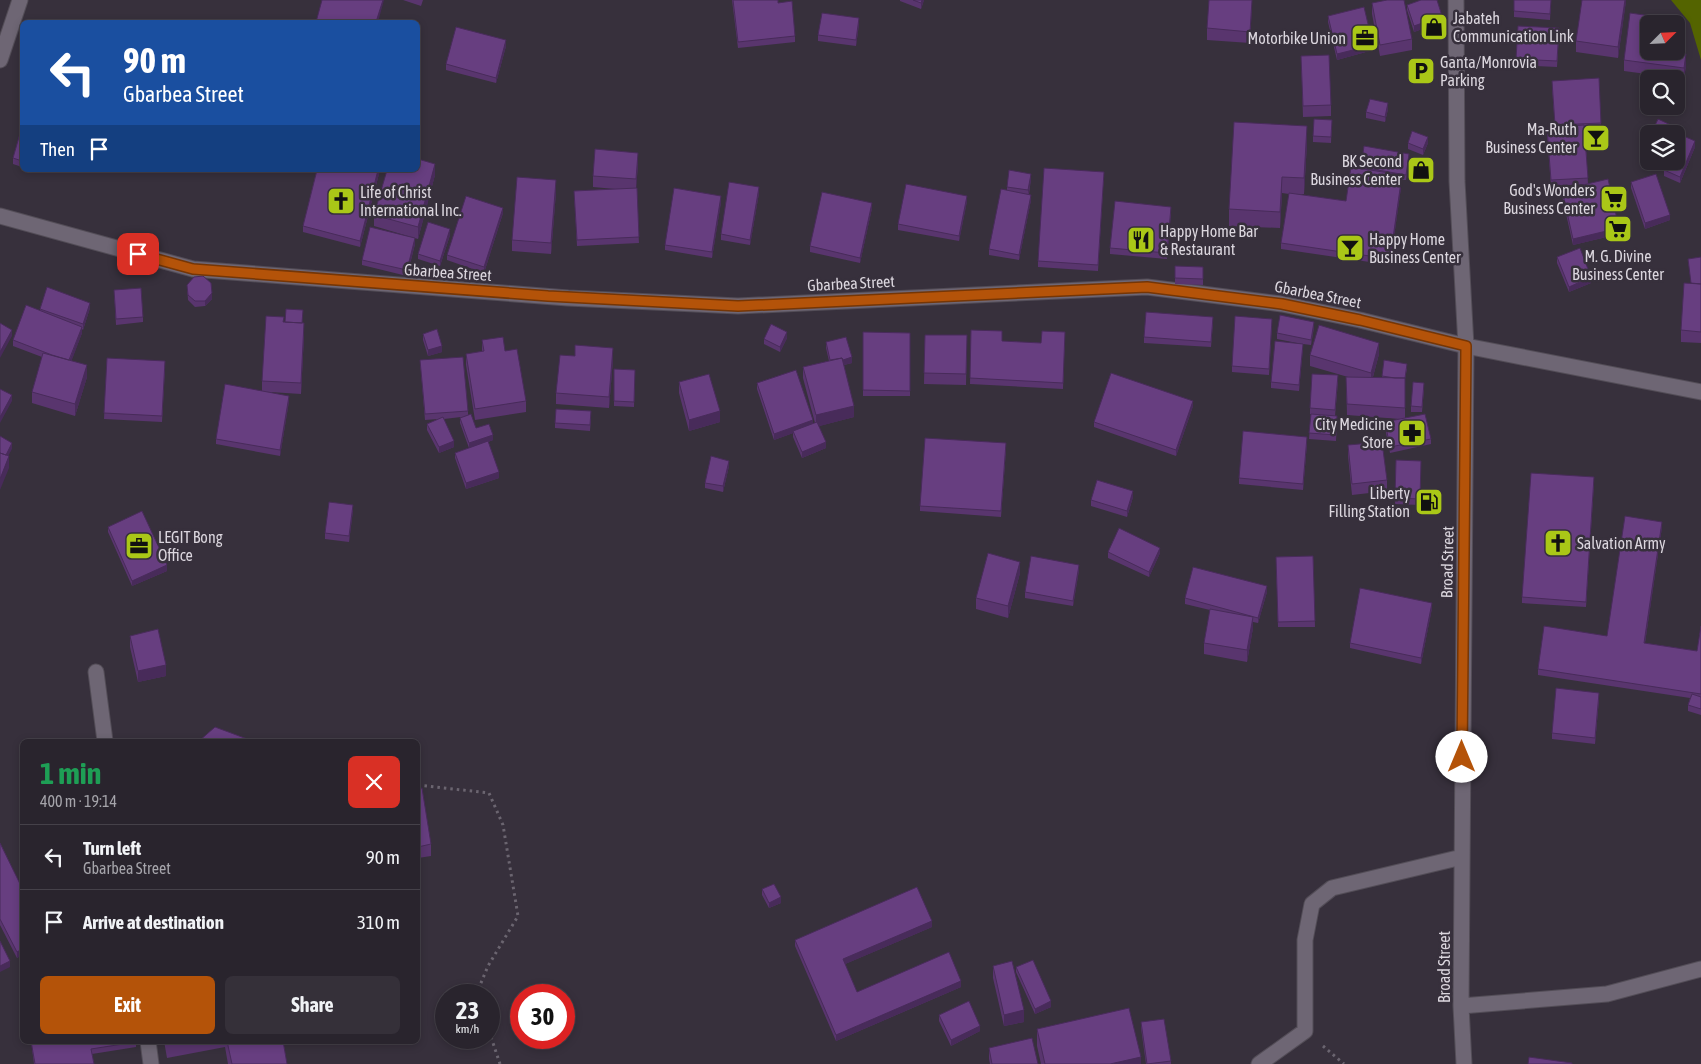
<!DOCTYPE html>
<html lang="en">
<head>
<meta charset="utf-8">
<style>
	:root { --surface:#29242d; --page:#353039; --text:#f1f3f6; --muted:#a5a4aa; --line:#454149; --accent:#b45309 }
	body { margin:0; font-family:"Asap Condensed",sans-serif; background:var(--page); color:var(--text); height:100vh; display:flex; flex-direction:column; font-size:19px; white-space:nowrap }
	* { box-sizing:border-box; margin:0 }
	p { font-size:16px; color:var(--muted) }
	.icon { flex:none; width:28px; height:28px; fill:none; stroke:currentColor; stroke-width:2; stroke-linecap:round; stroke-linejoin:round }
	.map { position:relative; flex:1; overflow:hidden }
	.panel { position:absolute; left:20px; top:739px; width:400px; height:305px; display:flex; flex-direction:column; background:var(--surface); border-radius:8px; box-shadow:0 2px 8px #0003,0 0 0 1px var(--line) }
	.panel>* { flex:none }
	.top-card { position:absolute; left:20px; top:20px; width:400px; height:152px; border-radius:8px; box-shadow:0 2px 8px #0003,0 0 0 1px var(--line); background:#1a4fa0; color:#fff; overflow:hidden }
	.needle { width:32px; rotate:66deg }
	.buttons { position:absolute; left:1640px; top:15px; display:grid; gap:10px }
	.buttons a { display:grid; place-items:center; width:45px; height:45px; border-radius:8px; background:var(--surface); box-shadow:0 2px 8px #0003,0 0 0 1px var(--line); font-size:25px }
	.speed { position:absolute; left:435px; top:984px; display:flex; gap:10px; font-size:25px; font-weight:700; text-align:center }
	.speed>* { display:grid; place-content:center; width:65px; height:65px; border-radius:50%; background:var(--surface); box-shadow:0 2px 8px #0003,0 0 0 1px var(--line); line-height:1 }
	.speed small { font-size:12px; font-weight:400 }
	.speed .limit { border:8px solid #d22; background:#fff; color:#111 }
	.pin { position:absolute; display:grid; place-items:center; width:42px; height:42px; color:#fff; margin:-21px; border-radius:10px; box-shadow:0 2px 8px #0006 }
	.me { position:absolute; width:55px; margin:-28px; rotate:0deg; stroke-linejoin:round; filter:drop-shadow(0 0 4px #0008) }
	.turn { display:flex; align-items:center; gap:18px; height:105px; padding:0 20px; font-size:22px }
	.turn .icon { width:65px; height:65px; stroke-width:2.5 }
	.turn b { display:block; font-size:35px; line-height:42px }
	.then { display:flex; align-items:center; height:48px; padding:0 20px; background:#0003; gap:10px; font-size:19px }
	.round { display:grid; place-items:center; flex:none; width:52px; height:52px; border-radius:8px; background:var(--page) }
	.summary { display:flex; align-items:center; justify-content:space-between; height:85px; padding:0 20px }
	h1 { font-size:30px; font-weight:700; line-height:38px; color:#1e9e55 }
	.button { display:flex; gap:10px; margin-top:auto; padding:10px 20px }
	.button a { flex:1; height:58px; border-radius:8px; background:var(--accent); color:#fff; font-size:20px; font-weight:700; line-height:58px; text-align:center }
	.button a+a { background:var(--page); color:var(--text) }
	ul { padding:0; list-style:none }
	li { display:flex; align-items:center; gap:15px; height:65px; padding:0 20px; border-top:1px solid var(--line) }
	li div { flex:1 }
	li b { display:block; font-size:19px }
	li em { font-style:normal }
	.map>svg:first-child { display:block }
	.green { fill:#546400 }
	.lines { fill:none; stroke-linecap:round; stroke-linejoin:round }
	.minor-casing { stroke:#534d57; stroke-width:17 }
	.path { stroke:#6b6570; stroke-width:3; stroke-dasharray:2.5 4; stroke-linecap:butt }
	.minor { stroke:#6e6674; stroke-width:15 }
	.wall { fill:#59356e }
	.shaded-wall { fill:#482b5a }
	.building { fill:#673e80; stroke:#482b5a; fill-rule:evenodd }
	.route-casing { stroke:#753606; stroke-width:12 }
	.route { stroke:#b45309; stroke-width:9 }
	.labels { text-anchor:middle; stroke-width:5; stroke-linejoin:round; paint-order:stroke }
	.poi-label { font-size:16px; fill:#dbd6de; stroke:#37303c; text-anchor:start }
	.street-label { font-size:16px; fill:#dbd6de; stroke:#37303c }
</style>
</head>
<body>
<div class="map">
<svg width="1701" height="1064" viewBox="0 0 1701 1064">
	<rect width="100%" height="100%" fill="#37303c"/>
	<path class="green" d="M1671,0H1701V60L1690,23Z"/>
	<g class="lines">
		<defs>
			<path id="minor" d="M1456,0L1457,181L1466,346L1461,1006L1464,1064
				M0,60L20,0
				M0,216L193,269L568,298L738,306L1147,287L1282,304L1360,320L1466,346L1701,392
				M96,672L105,741
				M1461,1006L1607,994L1701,969
				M148,1041L151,1064
				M1259,1064L1305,1031V940L1312,904L1332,888L1462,857"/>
		</defs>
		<use href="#minor" class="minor-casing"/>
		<path class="path" d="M418,785L489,793L503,825L518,916L488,966L476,995
			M489,1031L500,1064
			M1323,1046L1344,1064"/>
		<use href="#minor" class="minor"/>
	</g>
	<path class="wall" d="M403,0H423L421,6Z
		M732,0H778V3L795,36V42L738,48Z
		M900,0H924L921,9L900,1Z
		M1252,0L1250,43L1207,40V28Z
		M1514,0H1551L1550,20L1514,17Z
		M1626,0L1618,58L1576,52V41Z
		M1372,3L1412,39V50L1380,56L1372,14Z
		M1407,5L1442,22L1414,32L1407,10Z
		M1328,16L1373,50L1337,60L1328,22Z
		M859,24L856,46L818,41V35Z
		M1680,31L1678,53L1686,65L1684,79L1624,71V60Z
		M1559,34L1557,67L1516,65V59Z
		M506,46L496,83L446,70V64Z
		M1301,56L1331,105V116L1303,117Z
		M1552,86L1601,123V129H1585L1588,184L1551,186L1547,134L1555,127Z
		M1388,109L1385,122L1366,118V112Z
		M1332,120L1331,143L1313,142V136Z
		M22,131V167L13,164V158Z
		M1649,138V157L1644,155V149Z
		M1307,143L1304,194H1296L1346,201L1361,169V167L1409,160L1406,180H1402L1390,265L1281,249V243L1289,194L1282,193L1280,228L1229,226V209Z
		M1408,143H1428L1423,155L1408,149Z
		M1695,147L1680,183L1664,176V170Z
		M638,164L636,188L639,243L577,246L574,191L615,189L593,187V176Z
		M317,170H380L360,247L303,232V226Z
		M1104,172L1098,271L1038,267V261Z
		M435,175L418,239L374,226V215Z
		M1031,179L1029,194L1031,200L1019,260L989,255V249L1007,190V187Z
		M1631,182L1670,220L1645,229L1631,188Z
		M1562,190L1619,234L1573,245L1562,196Z
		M556,192L551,254L512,251V240Z
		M759,193L750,245L721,240V234Z
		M967,201L959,241L898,230V224Z
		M721,202L712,258L665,250V245Z
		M872,208L860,263L810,252V246Z
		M503,213L484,273L447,260V255Z
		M1171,213L1167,259L1110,254V248Z
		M450,235L440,266L418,259V254Z
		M415,244L407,276L362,265V260Z
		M1557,257L1591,283L1569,292L1557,263Z
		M1701,257V343L1681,342V330L1691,283L1688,259Z
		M1175,266L1203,267V285L1175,284Z
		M187,285L212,299L205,306L195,307L188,300Z
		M114,290L143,317V322L116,325Z
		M90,308L83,330L82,329V333L71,361L87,377L75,416L32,403V392L42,357L13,346V340L40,310V309Z
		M284,322L303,323L304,335L301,394L270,392L289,401L280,456L216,444V439L262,391V381Z
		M1213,322L1211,347L1144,343V337Z
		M1272,324L1269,375L1232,372V366Z
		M1314,327L1311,345L1303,344L1299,391L1271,388V382L1302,344L1277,339V333Z
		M971,330L1002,341L1041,343L1065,332L1063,389L970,384Z
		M863,332L910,333V396H863Z
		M423,334L442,352L428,356L423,340Z
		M925,335H967L966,385L924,384Z
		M787,338L780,352L764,344V339Z
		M482,340L505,351L526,401V412L475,420L466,365V354L482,352Z
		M826,342L852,363L844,365L854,417L819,426L826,448L802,458L793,437V433L774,440L757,389V383L813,423H815L803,378V367L829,361L826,348Z
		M1379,354L1373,377L1382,378L1384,360L1407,369L1405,378V418L1431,439V444L1390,453L1385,428V422L1400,419L1347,415L1346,377H1348L1310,366V355Z
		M107,358L165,367L162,422L104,419Z
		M613,359L609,408L556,404V393Z
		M420,360L468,411V415L476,428L493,440L488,442L499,478L466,489L455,458V453L469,448L460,423V418L461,417L444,419L454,447L439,453L427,430V424L438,419L425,420Z
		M614,369L635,370L634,407L614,406Z
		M1338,381L1335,416L1337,422L1336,441L1309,439L1311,414H1310V408Z
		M679,382L720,422L689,431L679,393Z
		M1424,389L1422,412H1411V406Z
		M1193,406L1176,456L1094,427V422Z
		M591,417L590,431L555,428V423Z
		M1307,443L1303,490L1239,484V478Z
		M1348,445L1387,480V491L1352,495L1348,456Z
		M1006,449L1001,517L920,511V506Z
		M1396,460L1421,461L1420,505L1395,504Z
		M729,466L723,492L705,488V483Z
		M1594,483L1586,607L1522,603V597Z
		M1133,497L1127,517L1091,506V500Z
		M353,510L349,542L325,539V533Z
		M108,527L167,571L132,586L108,532Z
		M1662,527L1645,643L1697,651L1701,626V715L1688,711V705L1690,698L1538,675V669L1607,636Z
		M1108,552L1160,553L1149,577L1108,558Z
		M1313,556L1315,627H1278L1276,557Z
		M1079,570L1073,606L1025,598V592Z
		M1020,573L1008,618L976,609V598Z
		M1267,592L1258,623L1253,622V628L1247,662L1204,654V643L1210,610L1185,604V598Z
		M1432,608L1421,664L1350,648V643Z
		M130,636L166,676L138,682L130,647Z
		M1599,699L1595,744L1552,739V733Z
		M418,789L431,844V856L418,858Z
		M0,843L22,888V955L17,958L0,925Z
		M762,889L781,903L769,908L762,895Z
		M932,927L845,964L857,992L961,987L836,1041L795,946V940Z
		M993,966L1024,1022L1004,1026L993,978Z
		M1016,967L1051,1007L1035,1014L1016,972Z
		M939,1015L980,1031L951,1046L939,1021Z
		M1141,1022L1171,1061V1064H1146L1141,1028Z
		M1037,1029L1141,1064H1041L1037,1046Z
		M31,1041H136V1047L92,1054L94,1064H34Z
		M164,1041H283L287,1064H228L225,1047L167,1058Z
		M989,1048L1038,1064H990L989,1059Z"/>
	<path class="shaded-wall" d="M383,0H384L378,22H376Z
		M922,0H924L921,9V3Z
		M1252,0V6L1250,43V32Z
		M1625,0H1626V2L1618,58V47Z
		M1442,16V22L1414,32V26Z
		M859,18V24L856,46V40Z
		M1680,20V31L1676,64V52Z
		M506,40V46L496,83V78Z
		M1373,45V50L1337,60V54Z
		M1686,54V65L1684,79V68Z
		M1388,103V109L1385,122V117Z
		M1307,126V143L1304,194V178Z
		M1673,126V132L1672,134H1670Z
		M1428,137V143L1423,155V149Z
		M1695,141V147L1680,183V177Z
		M638,153V164L636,191V179Z
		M1409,154V160L1406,180V175Z
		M435,164V175L418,239V227Z
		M378,170H380L360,247V241Z
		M1031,174V179L1028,196V190Z
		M1402,175V181L1390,265V259Z
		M1282,177V193L1280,228V212Z
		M556,180V192L551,254V243Z
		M759,187V193L750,245V240Z
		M1031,195V200L1019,260V255Z
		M721,196V202L712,258V252Z
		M967,196V201L959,241V236Z
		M872,203V208L860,263V258Z
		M503,208V213L484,273V267Z
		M1670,215V220L1645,229V223Z
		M1619,228V234L1573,245V239Z
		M450,229V235L440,266V261Z
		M415,238V244L407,276V270Z
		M1591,277V283L1569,292V287Z
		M212,293V299L205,306V301Z
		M90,303V308L83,330V324Z
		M1314,322V327L1311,345V340Z
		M304,323V335L301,394V383Z
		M82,327V333L69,368V362Z
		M12,330V336L0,358V352Z
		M787,332V338L780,352V347Z
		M1379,343V354L1371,384V373Z
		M1303,344V349L1299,391V385Z
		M442,346V352L428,356V350Z
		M613,348V359L609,408V397Z
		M852,357V363L831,368V363Z
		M87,365V377L75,416V404Z
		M12,395V401L0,423V417Z
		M289,396V401L280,456V450Z
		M1193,401V406L1176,456V450Z
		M854,406V417L816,427V415Z
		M720,411V422L689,431V420Z
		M813,420V426L774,440V434Z
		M493,435V440L469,449V443Z
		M1307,437V443L1303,490V484Z
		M454,441V447L439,453V447Z
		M826,442V448L802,458V452Z
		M12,443V449L5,462V456Z
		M9,456V468L0,490V479Z
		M729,461V466L723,492V486Z
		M499,472V478L466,489V483Z
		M1133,491V497L1127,517V511Z
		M353,505V510L349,542V536Z
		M1662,522V527L1644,649V643Z
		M1160,548V553L1149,577V572Z
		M1020,562V573L1008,618V606Z
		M167,565V571L132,586V581Z
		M1079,565V570L1073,606V601Z
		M1267,586V592L1258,623V618Z
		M1432,603V608L1421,664V658Z
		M1253,617V628L1247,662V650Z
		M166,665V676L138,682V671Z
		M1599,693V699L1595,744V738Z
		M781,897V903L769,908V903Z
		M932,921V927L843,965V959Z
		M22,949V955L17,958V952Z
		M10,961V967L0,972V966Z
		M961,981V987L836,1041V1035Z
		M1051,1001V1007L1035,1014V1009Z
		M1024,1010V1022L1004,1026V1015Z
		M980,1026V1031L951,1046V1040Z
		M1141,1057V1064H1110Z"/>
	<path class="building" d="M322,0H383L376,22H316Z
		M733,0H778V3L792,1L795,36L738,42Z
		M913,0H922L921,3Z
		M1209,0H1252L1250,32L1207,28Z
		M1387,0H1404L1412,39L1380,45L1372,3Z
		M1421,0H1437L1442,16L1414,26L1407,5Z
		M1514,0H1551L1550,14L1514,11Z
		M1582,0H1625L1618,47L1576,41Z
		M1364,7L1373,45L1337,54L1328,16Z
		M822,13L859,18L856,40L818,35Z
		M1630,13L1680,20L1676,52L1686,54L1684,68L1624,60ZM1649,24H1676V51H1649Z
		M1518,26L1559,28L1557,61L1516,59Z
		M456,27L506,40L496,78L446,64Z
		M1329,55L1331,105L1303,106L1301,56Z
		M1599,78L1601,123L1555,125L1552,81Z
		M1370,99L1388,103L1385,117L1366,112Z
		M1314,119L1332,120L1331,137L1313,136Z
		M1658,119L1673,126L1670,134H1651Z
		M1234,122L1307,126L1304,178L1282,177L1280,212L1229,209Z
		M1584,125L1588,178L1551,180L1547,128Z
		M21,130L22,131V161L13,158Z
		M1412,131L1428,137L1423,149L1408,143Z
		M1679,134L1695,141L1680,177L1664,170L1667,161H1676V141Z
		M1649,138V151L1644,149Z
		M1364,146L1409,154L1406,175L1361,167Z
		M595,149L638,153L636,179L593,176Z
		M418,159L435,164L418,227L374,215L387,170H418Z
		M1351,167L1402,175L1390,259L1281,243L1289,193L1346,201Z
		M1044,168L1104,172L1098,265L1038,261Z
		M317,170H378L360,241L303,226Z
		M1009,170L1031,174L1028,190L1007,187Z
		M1656,174L1670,215L1645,223L1631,182Z
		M517,177L556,180L551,243L512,240Z
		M1608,179L1619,228L1573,239L1562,190Z
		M729,182L759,187L750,240L721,234Z
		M906,184L967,196L959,236L898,224Z
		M637,188L639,237L577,240L574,191Z
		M674,188L721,196L712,252L665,245Z
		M1001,189L1031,195L1019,255L989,249Z
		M822,192L872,203L860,258L810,246Z
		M466,196L503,208L484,267L447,255Z
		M1115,201L1171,207L1167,253L1110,248Z
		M428,222L450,229L440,261L418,254Z
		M370,227L415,238L407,270L362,260Z
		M1580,248L1591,277L1569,287L1557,257Z
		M1701,257V284L1691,283L1688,259Z
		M1175,266L1203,267V279L1175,278Z
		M203,276L211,283L212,293L205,301H195L188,295L187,285L194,277Z
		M1684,283L1701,284V332L1681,330Z
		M47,287L90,303L83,324L40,309Z
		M141,288L143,317L116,319L114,290Z
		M26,305L82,327L69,360L52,355L13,340Z
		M286,309L303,310L302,323L285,322Z
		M1146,312L1213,317L1211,342L1144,337Z
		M1280,315L1314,322L1311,340L1277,333Z
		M266,316L284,317L283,322L304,323L301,383L262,381Z
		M1235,316L1272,319L1269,369L1232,366Z
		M0,323L12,330L0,352Z
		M771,324L787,332L780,347L764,339Z
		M1319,325L1379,343L1371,373L1310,355Z
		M437,329L442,346L428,350L423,334Z
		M971,330L1002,331V341L1041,343L1042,331L1065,332L1063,383L970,378Z
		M863,332L910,333V391L863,390Z
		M925,335H967L966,374L924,373Z
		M503,337L505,351L517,349L526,401L475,409L466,354L484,351L482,340Z
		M846,337L852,357L843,360L842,358L830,360L826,342Z
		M1275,341L1303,344L1299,385L1271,382Z
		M575,345L613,348L609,397L556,393L560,355L575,356Z
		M43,353L87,365L75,404L32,392Z
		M463,357L468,411L425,414L420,360Z
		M107,358L165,361L162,416L104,413Z
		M842,358L854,406L816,415L803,367Z
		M1384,360L1407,364L1405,378H1395L1382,376Z
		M614,369L635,370L634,402L614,401Z
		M796,370L813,420L774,434L757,383Z
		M1111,373L1193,401L1176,450L1094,422Z
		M709,374L720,411L689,420L679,382Z
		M1312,374L1338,375L1335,410L1310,408Z
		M1346,377L1405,378V408L1347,404Z
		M1413,382L1424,383L1422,407L1411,406Z
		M225,384L289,396L280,450L216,439Z
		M0,389L12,395L0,417Z
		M556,409L591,411L590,425L555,423Z
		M471,414L476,428L489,424L493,435L469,443L460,418Z
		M1311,414L1337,416L1336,435L1309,433Z
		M1425,414L1431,439L1390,447L1385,422Z
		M443,417L454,441L439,447L427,424Z
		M817,422L826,442L802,452L793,431Z
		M1243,431L1307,437L1303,484L1239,478Z
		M0,436L12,443L6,455L0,453Z
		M925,438L1006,443L1001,511L920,506Z
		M488,441L499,472L466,483L455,453Z
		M1382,442L1387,480L1352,484L1348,445Z
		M0,453L9,456L0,479Z
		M711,456L729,461L723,486L705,483Z
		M1396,460L1421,461L1420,499L1395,498Z
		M1531,473L1594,477L1586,602L1522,597Z
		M1097,480L1133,491L1127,511L1091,500Z
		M329,502L353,505L349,536L325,533Z
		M142,511L167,565L132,581L108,527Z
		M1625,516L1662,522L1644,643L1697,651L1701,626V694L1538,669L1544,626L1607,636Z
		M1119,528L1160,548L1149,572L1108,552Z
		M988,553L1020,562L1008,606L976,598Z
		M1031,556L1079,565L1073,601L1025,592Z
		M1313,556L1315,621L1278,622L1276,557Z
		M1193,567L1267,586L1258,618L1185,598Z
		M1360,588L1432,603L1421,658L1350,643Z
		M1210,609L1253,617L1247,650L1204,643Z
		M158,629L166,665L138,671L130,636Z
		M1556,688L1599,693L1595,738L1552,733Z
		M1692,694L1701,697V709L1688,705Z
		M215,727L250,740V741H199Z
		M422,788L431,844L418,847V789Z
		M0,843L22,888V949L17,952L0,919Z
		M774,884L781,897L769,903L762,889Z
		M917,887L932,921L843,959L857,992L949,952L961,981L836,1035L795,940Z
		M0,941L10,961L0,966Z
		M1033,960L1051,1001L1035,1009L1016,967Z
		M1012,961L1024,1010L1004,1015L993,966Z
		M969,1001L980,1026L951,1040L939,1015Z
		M1129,1008L1141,1057L1110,1064H1045L1037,1029Z
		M1164,1019L1171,1061L1147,1064L1141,1022Z
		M1032,1038L1038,1064H992L989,1048Z
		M31,1041H136V1042L91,1049L94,1064H35Z
		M227,1041H283L287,1064H232Z
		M1529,1057L1572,1063V1064H1528Z"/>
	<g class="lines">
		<defs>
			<path id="route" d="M138,254L193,269L548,296L738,306L1147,287L1282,304L1360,320L1466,346L1462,757"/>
		</defs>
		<use href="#route" class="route-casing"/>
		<use href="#route" class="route"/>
	</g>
	<defs>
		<symbol id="shop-square" viewBox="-11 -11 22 22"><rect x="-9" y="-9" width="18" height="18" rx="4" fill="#aac717" stroke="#37303c"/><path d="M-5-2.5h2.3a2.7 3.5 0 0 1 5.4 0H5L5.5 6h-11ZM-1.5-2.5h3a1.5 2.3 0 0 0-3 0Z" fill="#111"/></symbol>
		<symbol id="office-square" viewBox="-11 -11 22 22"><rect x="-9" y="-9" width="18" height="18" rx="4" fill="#aac717" stroke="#37303c"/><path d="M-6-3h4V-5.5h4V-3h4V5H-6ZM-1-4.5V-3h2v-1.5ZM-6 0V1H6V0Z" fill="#111"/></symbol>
		<symbol id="parking-square" viewBox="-11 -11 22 22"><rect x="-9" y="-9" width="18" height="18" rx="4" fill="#aac717" stroke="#37303c"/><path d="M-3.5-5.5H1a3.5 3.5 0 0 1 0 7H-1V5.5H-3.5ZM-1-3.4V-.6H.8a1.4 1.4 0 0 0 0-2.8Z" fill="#111"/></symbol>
		<symbol id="bar-square" viewBox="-11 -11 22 22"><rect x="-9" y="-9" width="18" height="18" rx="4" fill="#aac717" stroke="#37303c"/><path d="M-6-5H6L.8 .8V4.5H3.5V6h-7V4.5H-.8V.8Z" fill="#111"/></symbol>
		<symbol id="supermarket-square" viewBox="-11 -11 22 22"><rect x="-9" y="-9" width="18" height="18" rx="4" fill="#aac717" stroke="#37303c"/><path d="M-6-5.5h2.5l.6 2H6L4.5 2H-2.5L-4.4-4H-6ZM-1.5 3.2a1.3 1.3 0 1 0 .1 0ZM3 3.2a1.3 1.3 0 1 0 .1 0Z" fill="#111"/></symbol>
		<symbol id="church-square" viewBox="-11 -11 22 22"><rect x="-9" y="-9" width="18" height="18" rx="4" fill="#aac717" stroke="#37303c"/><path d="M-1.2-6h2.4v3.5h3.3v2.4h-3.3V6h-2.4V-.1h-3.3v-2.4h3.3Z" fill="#111"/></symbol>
		<symbol id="restaurant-square" viewBox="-11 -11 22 22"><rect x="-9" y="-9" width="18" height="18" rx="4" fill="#aac717" stroke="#37303c"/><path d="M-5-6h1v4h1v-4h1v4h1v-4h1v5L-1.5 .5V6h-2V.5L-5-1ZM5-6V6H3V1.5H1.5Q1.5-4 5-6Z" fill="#111"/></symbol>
		<symbol id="pharmacy-square" viewBox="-11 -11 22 22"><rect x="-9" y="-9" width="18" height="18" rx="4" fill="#aac717" stroke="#37303c"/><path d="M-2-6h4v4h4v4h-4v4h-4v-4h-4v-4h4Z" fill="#111"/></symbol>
		<symbol id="fuel-square" viewBox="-11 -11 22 22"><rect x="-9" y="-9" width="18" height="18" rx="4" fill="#aac717" stroke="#37303c"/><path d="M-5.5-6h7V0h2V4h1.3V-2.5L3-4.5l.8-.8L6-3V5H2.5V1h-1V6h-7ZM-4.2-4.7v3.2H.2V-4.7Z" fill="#111"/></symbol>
	</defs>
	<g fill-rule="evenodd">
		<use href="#shop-square" x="1418" y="11" width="32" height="32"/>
		<use href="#office-square" x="1349" y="22" width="32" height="32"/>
		<use href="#parking-square" x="1405" y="55" width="32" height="32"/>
		<use href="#bar-square" x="1580" y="122" width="32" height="32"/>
		<use href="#shop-square" x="1405" y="154" width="32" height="32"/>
		<use href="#supermarket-square" x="1598" y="183" width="32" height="32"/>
		<use href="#church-square" x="325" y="185" width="32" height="32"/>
		<use href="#supermarket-square" x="1602" y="213" width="32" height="32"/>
		<use href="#restaurant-square" x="1125" y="224" width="32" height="32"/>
		<use href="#bar-square" x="1334" y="232" width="32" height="32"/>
		<use href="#pharmacy-square" x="1396" y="417" width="32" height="32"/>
		<use href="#fuel-square" x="1413" y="486" width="32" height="32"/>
		<use href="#church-square" x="1542" y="527" width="32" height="32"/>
		<use href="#office-square" x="123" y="530" width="32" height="32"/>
	</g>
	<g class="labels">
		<g class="poi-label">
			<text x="1453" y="24">Jabateh<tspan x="1453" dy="18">Communication Link</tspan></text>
			<text x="1346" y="44" text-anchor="end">Motorbike Union</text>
			<text x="1440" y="68">Ganta/Monrovia<tspan x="1440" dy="18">Parking</tspan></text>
			<text x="1577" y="135" text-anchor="end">Ma-Ruth<tspan x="1577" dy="18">Business Center</tspan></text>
			<text x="1402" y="167" text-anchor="end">BK Second<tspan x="1402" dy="18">Business Center</tspan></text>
			<text x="1595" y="196" text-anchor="end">God's Wonders<tspan x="1595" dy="18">Business Center</tspan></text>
			<text x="360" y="198">Life of Christ<tspan x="360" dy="18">International Inc.</tspan></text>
			<text x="1160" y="237">Happy Home Bar<tspan x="1160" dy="18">&amp; Restaurant</tspan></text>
			<text x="1369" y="245">Happy Home<tspan x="1369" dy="18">Business Center</tspan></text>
			<text x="1618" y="262" text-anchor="middle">M. G. Divine<tspan x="1618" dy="18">Business Center</tspan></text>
			<text x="1393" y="430" text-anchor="end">City Medicine<tspan x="1393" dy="18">Store</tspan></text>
			<text x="1410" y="499" text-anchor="end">Liberty<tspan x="1410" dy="18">Filling Station</tspan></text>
			<text x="158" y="543">LEGIT Bong<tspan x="158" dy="18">Office</tspan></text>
			<text x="1577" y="549">Salvation Army</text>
		</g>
		<g class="street-label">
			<text transform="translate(448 272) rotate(4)" y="6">Gbarbea Street</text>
			<text transform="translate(851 283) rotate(-3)" y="6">Gbarbea Street</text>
			<text transform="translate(1318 294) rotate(11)" y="6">Gbarbea Street</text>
			<text transform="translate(1447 562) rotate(-89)" y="6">Broad Street</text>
			<text transform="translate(1444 967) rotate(-90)" y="6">Broad Street</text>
		</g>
	</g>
</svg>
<div class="buttons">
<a><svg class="needle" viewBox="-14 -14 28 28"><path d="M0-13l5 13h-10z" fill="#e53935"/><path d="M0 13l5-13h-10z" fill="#a5a4aa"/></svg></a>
<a><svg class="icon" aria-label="search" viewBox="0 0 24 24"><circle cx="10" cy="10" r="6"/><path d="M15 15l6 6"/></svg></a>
<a><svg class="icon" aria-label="layers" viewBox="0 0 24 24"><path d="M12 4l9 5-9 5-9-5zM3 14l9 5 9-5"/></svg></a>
</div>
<div class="speed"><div>23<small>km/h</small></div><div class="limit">30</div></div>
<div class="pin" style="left:138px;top:254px;background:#d93025"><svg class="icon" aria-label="arrive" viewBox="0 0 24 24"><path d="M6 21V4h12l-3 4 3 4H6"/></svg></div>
<svg class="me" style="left:1462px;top:757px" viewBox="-20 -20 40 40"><circle r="19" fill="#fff"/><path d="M0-13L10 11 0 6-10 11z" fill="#b45309"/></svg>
<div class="top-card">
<div class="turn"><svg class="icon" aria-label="left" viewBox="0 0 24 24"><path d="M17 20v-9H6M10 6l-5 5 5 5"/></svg><div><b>90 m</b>Gbarbea Street</div></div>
<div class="then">Then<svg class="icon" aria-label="arrive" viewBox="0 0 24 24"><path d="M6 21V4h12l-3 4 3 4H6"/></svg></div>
</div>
<section class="panel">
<div class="summary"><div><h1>1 min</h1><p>400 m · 19:14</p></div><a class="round" style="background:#d93025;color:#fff"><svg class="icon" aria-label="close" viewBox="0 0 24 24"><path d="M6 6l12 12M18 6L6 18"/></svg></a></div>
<ul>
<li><svg class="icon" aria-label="left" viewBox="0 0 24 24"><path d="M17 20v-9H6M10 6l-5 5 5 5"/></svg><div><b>Turn left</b><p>Gbarbea Street</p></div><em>90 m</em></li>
<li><svg class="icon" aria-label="arrive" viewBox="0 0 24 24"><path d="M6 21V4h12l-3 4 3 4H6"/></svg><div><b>Arrive at destination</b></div><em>310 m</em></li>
</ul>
<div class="button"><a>Exit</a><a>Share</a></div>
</section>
</div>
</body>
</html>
